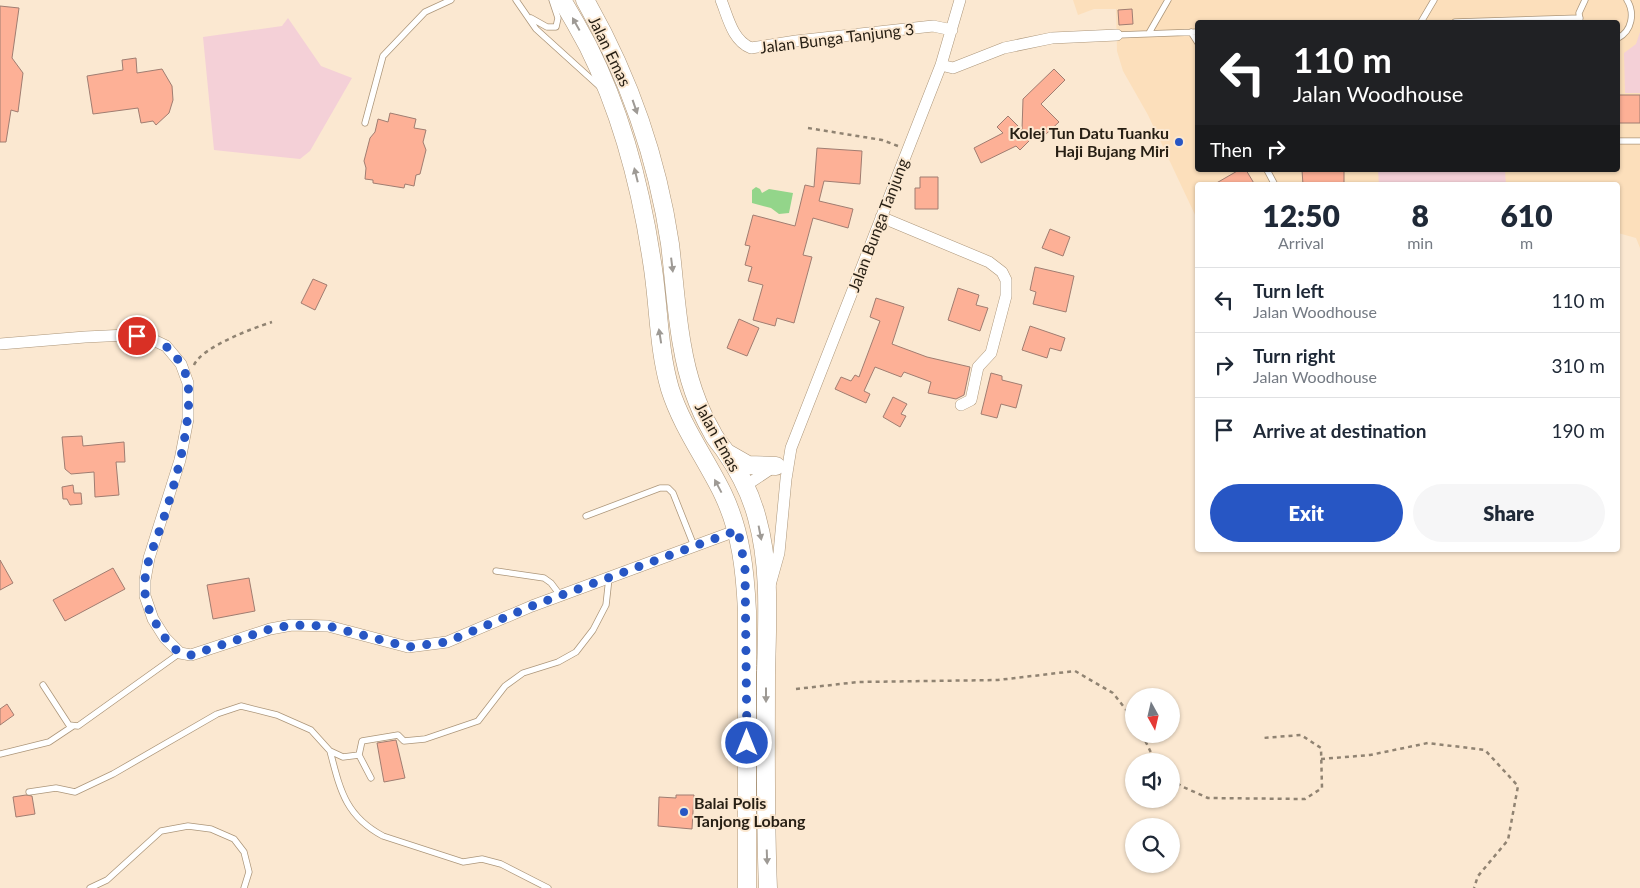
<!DOCTYPE html>
<html lang="en">
<head>
<meta charset="utf-8">
<style>
	:root { --surface:#fff; --page:#f6f6f7; --text:#1f2937; --muted:#747a83; --line:#e0e1e3; --accent:#2756c4 }
	body { margin:0; font-family:Lato,sans-serif; background:var(--page); color:var(--text); height:100vh; display:flex; flex-direction:column; font-size:19px; white-space:nowrap }
	* { box-sizing:border-box; margin:0 }
	p { font-size:16px; color:var(--muted) }
	.icon { flex:none; width:28px; height:28px; fill:none; stroke:currentColor; stroke-width:2; stroke-linecap:round; stroke-linejoin:round }
	.map { position:relative; flex:1; overflow:hidden }
	.panel { position:absolute; left:1195px; top:182px; width:425px; height:370px; display:flex; flex-direction:column; background:var(--surface); border-radius:5px; box-shadow:0 1px 4px #0004 }
	.panel>* { flex:none }
	.banner { position:absolute; left:1195px; top:20px; width:425px; height:152px; border-radius:5px; box-shadow:0 1px 4px #0004; background:#202124; color:#fff; overflow:hidden }
	.needle { width:32px; rotate:172deg }
	.buttons { position:absolute; left:1125px; top:688px; display:grid; gap:10px }
	.buttons a { display:grid; place-items:center; width:55px; height:55px; border-radius:50%; background:var(--surface); box-shadow:0 1px 4px #0004; font-size:25px }
	.pin { position:absolute; display:grid; place-items:center; width:42px; height:42px; color:#fff; margin:-21px; border:2px solid #fff; border-radius:50%; box-shadow:0 1px 5px #0007 }
	.me { position:absolute; width:55px; margin:-28px; rotate:0deg; stroke-linejoin:round; filter:drop-shadow(0 0 4px #0008) }
	.turn { display:flex; align-items:center; gap:18px; height:105px; padding:0 15px; font-size:22px }
	.turn .icon { width:65px; height:65px; stroke-width:2.5 }
	.turn b { display:block; font-size:35px; line-height:42px }
	.then { display:flex; align-items:center; height:48px; padding:0 15px; background:#0003; gap:10px; font-size:19px }
	.eta { display:flex; justify-content:space-evenly; align-items:center; height:85px; text-align:center }
	.eta b { font-size:30px; font-weight:800; line-height:35px }
	.action { display:flex; gap:10px; margin-top:auto; padding:10px 15px }
	.action a { flex:1; height:58px; border-radius:30px; background:var(--accent); color:#fff; font-size:20px; font-weight:800; line-height:58px; text-align:center }
	.action a+a { background:var(--page); color:var(--text) }
	ul { padding:0; list-style:none }
	li { display:flex; align-items:center; gap:15px; height:65px; padding:0 15px; border-top:1px solid var(--line) }
	li div { flex:1 }
	li b { display:block; font-size:19px }
	li em { font-style:normal }
	.map>svg:first-child { display:block }
	.built { fill:#fcdfbb; fill-rule:evenodd }
	.green { fill:#f4d0d7 }
	.water { fill:#93d58a }
	.building { fill:#fdb096; stroke:#a07d71 }
	.lines { fill:none; stroke-linecap:round; stroke-linejoin:round }
	.lane-casing { stroke:#ac967a; stroke-width:7 }
	.street-casing { stroke:#ac967a; stroke-width:12 }
	.primary-casing { stroke:#ac967a; stroke-width:19 }
	.path { stroke:#908372; stroke-width:2.5; stroke-dasharray:4 4; stroke-linecap:butt }
	.lane { stroke:#fff; stroke-width:5.5 }
	.street { stroke:#fff; stroke-width:11 }
	.primary { stroke:#fff; stroke-width:18 }
	.oneway { fill:#9e9a95 }
	.route { stroke:#2756c4; stroke-width:9; stroke-dasharray:0 16.2 }
	.poi-dot { fill:#2756c4; stroke:#fbe8d1; stroke-width:2 }
	.labels { text-anchor:middle; stroke-width:4; stroke-linejoin:round; paint-order:stroke }
	.street-label { font-size:16px; fill:#271f14; stroke:#fbe8d1 }
	.poi-label { font-size:16px; font-weight:bold; fill:#271f14; stroke:#fbe8d1; text-anchor:end }
</style>
</head>
<body>
<div class="map">
<svg width="1640" height="888" viewBox="0 0 1640 888">
	<rect width="100%" height="100%" fill="#fbe8d1"/>
	<path class="built" d="M1073,0H1640V248L1636,238L1618,233V185H1198L1197,219L1148,115L1123,71L1117,51L1116,9H1094L1078,15ZM1198,22H1618V170H1198Z"/>
	<path class="green" d="M288,18L321,66L352,78L310,151L300,159L214,150L203,37L282,26Z
		M1640,32V93H1625L1624,53L1636,44Z
		M1378,170H1505L1506,185H1379Z"/>
	<path class="water" d="M756,187L760,189L762,193L769,189L793,193L789,213L779,214L771,208L752,203V190Z"/>
	<path class="building" d="M0,6L19,8L12,58L23,73L18,112L11,110L6,142H0Z
		M1132,9L1133,24L1119,25L1118,10Z
		M136,58L137,73L162,69L172,86L173,100L169,113L156,125L153,121L141,123L138,108L93,114L87,76L123,70L122,60Z
		M1054,69L1065,80L1041,104L1059,122L1046,134L1041,129L1020,150L1016,146L981,163L974,148L1003,133L997,127L1008,116L1022,130L1023,99Z
		M1618,95H1640V123H1618Z
		M390,113L416,119L414,128L426,130L423,142L426,150L420,174L416,175L414,186L405,184L404,188L373,183V180L365,179L366,168L364,161L370,138L375,132L378,119L388,122Z
		M817,148L862,151L860,184L824,181L819,201L853,209L848,228L813,218L803,255L812,257L794,323L777,318L775,326L753,320L763,285L748,281L752,267L745,265L750,246L745,245L753,215L795,226L805,185L814,187Z
		M1239,170H1246L1255,185H1213Z
		M1302,170H1344V185H1303Z
		M920,177H938V209H915V188H920Z
		M1050,229L1070,237L1063,256L1042,248Z
		M1035,267L1074,276L1066,312L1033,304L1036,292L1030,290Z
		M313,279L327,285L315,310L301,303Z
		M958,288L979,295L976,305L988,308L980,331L948,320Z
		M876,298L904,307L892,344L927,357L970,367L964,395L956,399L928,393L931,382L904,372L901,377L875,367L864,391L870,394L866,403L835,389L841,377L851,381L855,375L859,377L880,321L870,317Z
		M739,319L759,328L747,356L727,348Z
		M1030,326L1065,338L1061,351L1050,348L1047,358L1022,350Z
		M991,373L1002,376V380L1022,385L1016,408L1001,404L997,418L981,414Z
		M893,397L907,404L901,414L906,416L900,427L883,417Z
		M82,436L83,446L124,442L125,462H116L119,495L95,497L94,472L71,474L65,469L62,437Z
		M73,485L74,493H81L82,504L70,505L67,499H63L62,487Z
		M0,560L13,583L0,590Z
		M113,568L125,589L65,621L53,600Z
		M249,578L255,611L213,619L207,585Z
		M7,704L14,715L0,725V709Z
		M396,740L405,778L384,782L377,743Z
		M26,795L32,796L35,814L16,817L13,797Z
		M676,795H694L692,829L658,826L659,797L676,798Z"/>
	<g class="lines">
		<defs>
			<path id="lane" d="M516,0L536,29L599,86
				M531,18L547,27H556L558,18L552,0
				M1421,22L1434,0
				M1455,22L1580,18
				M1580,22L1579,13L1585,0
				M1191,32L1198,43
				M1149,33L1168,0
				M1117,35L1198,32
				M1618,38C1632,31 1635,13 1627,0
				M365,123L383,56L425,12L451,0
				M1618,141H1640
				M1267,170L1275,185
				M586,516L660,488H668L673,493L694,546
				M496,571L544,578L551,583L560,595
				M43,685L69,725L78,726L180,653
				M330,751C340,789 345,816 383,836L463,862L482,859L501,864L548,888
				M0,754L49,742L73,726
				M371,778L359,755L362,741L398,735L404,741L425,739L478,721L505,686L523,673L558,662L576,652L593,630L606,605L609,578
				M29,792L56,788L75,792L113,774L217,714L241,706L277,715L311,730L330,751L343,757L359,755
				M90,888L107,880L161,831L188,826L211,829L234,839L244,852L249,872L244,888"/>
			<path id="street" d="M721,0C728,17 732,40 751,48L796,41L933,26L952,30
				M941,65L953,68L1004,48L1052,38L1117,35
				M881,217L989,262L1002,272L1006,280V296L991,353L978,367L971,400L961,405
				M0,344L85,337L127,335L147,337L166,346L181,364L188,383V419L180,460L149,558L145,580V596L153,619L165,638L180,653L191,655L270,629L292,625L328,626L408,647L447,642L532,606L738,530
				M745,486L775,466
				M770,585L779,553L786,479L791,448L941,65L960,0"/>
			<path id="primary" d="M562,0C571,15 580,31 588,46C622,114 641,188 652,262C659,305 658,348 670,389C682,427 706,459 723,494C741,532 745,570 747,611V888
				M585,0C628,75 657,157 670,244C674,277 676,312 682,345C687,375 697,406 712,432C715,439 721,445 725,451C739,471 751,495 757,518C771,568 767,623 766,675C766,746 765,817 768,888
				M727,453L748,465L776,466"/>
		</defs>
		<use href="#lane" class="lane-casing"/>
		<use href="#street" class="street-casing"/>
		<use href="#primary" class="primary-casing"/>
		<path class="path" d="M808,128L882,140L898,146
			M194,365C202,347 253,328 272,322
			M796,689L858,682L998,680L1075,671L1113,693L1134,720
			M1142,734L1155,761
			M1321,759L1370,755L1428,743L1485,750L1518,786L1508,840L1478,876L1474,888
			M1171,778L1181,786L1208,798L1305,799L1322,788L1321,748L1301,735L1263,738"/>
		<use href="#lane" class="lane"/>
		<use href="#street" class="street"/>
		<use href="#primary" class="primary"/>
	</g>
	<defs><path id="oneway-solid" d="M-6-.8H1V-3.2L6.5 0L1 3.2V.8H-6Z" transform="scale(1.25)"/></defs>
	<g class="oneway">
		<use href="#oneway-solid" transform="translate(576 24) rotate(-119)"/>
		<use href="#oneway-solid" transform="translate(635 107) rotate(71)"/>
		<use href="#oneway-solid" transform="translate(636 175) rotate(-104)"/>
		<use href="#oneway-solid" transform="translate(672 265) rotate(83)"/>
		<use href="#oneway-solid" transform="translate(660 336) rotate(-99)"/>
		<use href="#oneway-solid" transform="translate(718 486) rotate(-118)"/>
		<use href="#oneway-solid" transform="translate(760 533) rotate(79)"/>
		<use href="#oneway-solid" transform="translate(766 695) rotate(90)"/>
		<use href="#oneway-solid" transform="translate(767 857) rotate(88)"/>
	</g>
	<g class="lines">
		<path class="route" d="M137,336C153,337 167,344 176,357C182,364 187,375 188,384C193,426 171,500 156,540C151,553 146,566 145,580C143,601 151,617 162,633C170,646 176,653 191,655L270,629L292,625L328,626L408,647L447,642L532,606L738,530L745,568L747,743"/>
	</g>
	<g class="poi-dot">
		<circle cx="1179" cy="142" r="5"/>
		<circle cx="684" cy="812" r="5"/>
	</g>
	<g class="labels">
		<g class="street-label">
			<text transform="translate(837 38) rotate(-7)" y="6">Jalan Bunga Tanjung 3</text>
			<text transform="translate(610 51) rotate(64)" y="6">Jalan Emas</text>
			<text transform="translate(878 225) rotate(-69)" y="6">Jalan Bunga Tanjung</text>
			<text transform="translate(718 437) rotate(61)" y="6">Jalan Emas</text>
		</g>
		<g class="poi-label">
			<text x="1169" y="139">Kolej Tun Datu Tuanku<tspan x="1169" dy="18">Haji Bujang Miri</tspan></text>
			<text x="694" y="809" text-anchor="start">Balai Polis<tspan x="694" dy="18">Tanjong Lobang</tspan></text>
		</g>
	</g>
</svg>
<div class="buttons">
<a><svg class="needle" viewBox="-14 -14 28 28"><path d="M0-13l5 13h-10z" fill="#e53935"/><path d="M0 13l5-13h-10z" fill="#747a83"/></svg></a>
<a><svg class="icon" aria-label="sound" viewBox="0 0 24 24"><path d="M4 9h4l5-4v14l-5-4H4zM17 9q2 3 0 6"/></svg></a>
<a><svg class="icon" aria-label="search" viewBox="0 0 24 24"><circle cx="10" cy="10" r="6"/><path d="M15 15l6 6"/></svg></a>
</div>
<div class="pin" style="left:137px;top:336px;background:#d93025"><svg class="icon" aria-label="arrive" viewBox="0 0 24 24"><path d="M6 21V4h12l-3 4 3 4H6"/></svg></div>
<svg class="me" style="left:747px;top:743px" viewBox="-20 -20 40 40"><circle r="17" fill="#2756c4" stroke="#fff" stroke-width="3"/><path d="M0-11L8 9 0 5-8 9z" fill="#fff"/></svg>
<div class="banner">
<div class="turn"><svg class="icon" aria-label="left" viewBox="0 0 24 24"><path d="M17 20v-9H6M10 6l-5 5 5 5"/></svg><div><b>110 m</b>Jalan Woodhouse</div></div>
<div class="then">Then<svg class="icon" aria-label="right" viewBox="0 0 24 24"><path d="M7 20v-9h11M14 6l5 5-5 5"/></svg></div>
</div>
<section class="panel">
<div class="eta">
<div><b>12:50</b><p>Arrival</p></div>
<div><b>8</b><p>min</p></div>
<div><b>610</b><p>m</p></div>
</div>
<ul>
<li><svg class="icon" aria-label="left" viewBox="0 0 24 24"><path d="M17 20v-9H6M10 6l-5 5 5 5"/></svg><div><b>Turn left</b><p>Jalan Woodhouse</p></div><em>110 m</em></li>
<li><svg class="icon" aria-label="right" viewBox="0 0 24 24"><path d="M7 20v-9h11M14 6l5 5-5 5"/></svg><div><b>Turn right</b><p>Jalan Woodhouse</p></div><em>310 m</em></li>
<li><svg class="icon" aria-label="arrive" viewBox="0 0 24 24"><path d="M6 21V4h12l-3 4 3 4H6"/></svg><div><b>Arrive at destination</b></div><em>190 m</em></li>
</ul>
<div class="action"><a>Exit</a><a>Share</a></div>
</section>
</div>
</body>
</html>
